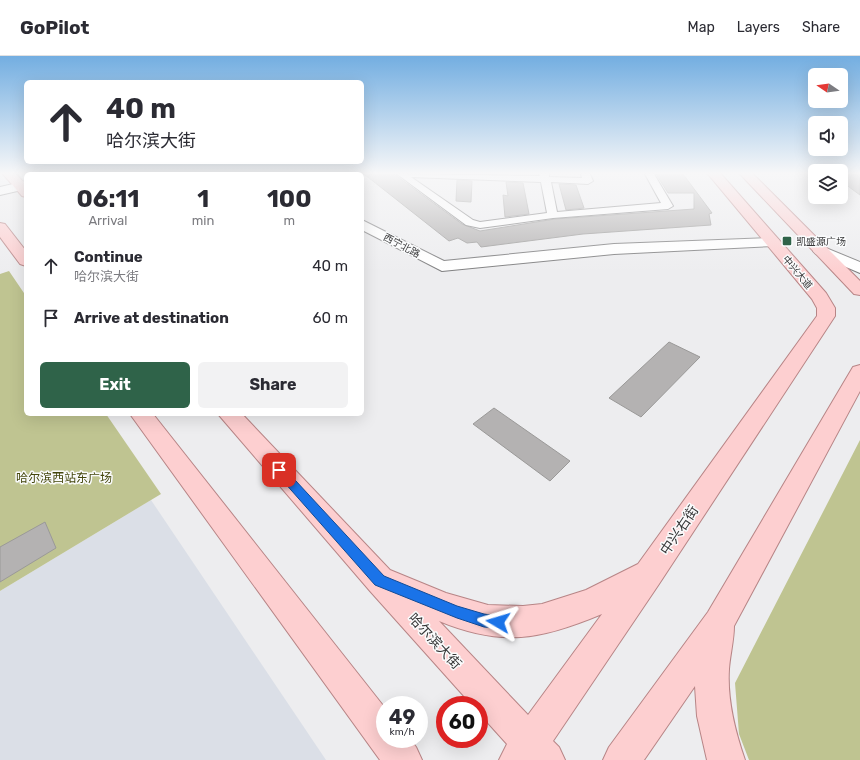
<!DOCTYPE html>
<html lang="en">
<head>
<meta charset="utf-8">
<style>
	:root { --surface:#fff; --page:#f2f2f3; --text:#2b2b33; --muted:#7c7c81; --line:#e1e1e2; --accent:#2f6349 }
	body { margin:0; font-family:Rubik,"Noto Sans SC",sans-serif; background:var(--page); color:var(--text); height:100vh; display:flex; flex-direction:column; font-size:15px; white-space:nowrap }
	* { box-sizing:border-box; margin:0 }
	p { font-size:13px; color:var(--muted) }
	.icon { flex:none; width:22px; height:22px; fill:none; stroke:currentColor; stroke-width:2; stroke-linecap:round; stroke-linejoin:round }
	.map { position:relative; flex:1; overflow:hidden }
	.side { position:absolute; left:24px; top:116px; width:340px; height:244px; display:flex; flex-direction:column; background:var(--surface); border-radius:6px; box-shadow:0 4px 16px #0002 }
	.side>* { flex:none }
	.hud { position:absolute; left:24px; top:24px; width:340px; height:84px; border-radius:6px; box-shadow:0 4px 16px #0002; background:#fff; color:var(--text); overflow:hidden }
	.needle { width:26px; rotate:283deg }
	.fabs { position:absolute; left:808px; top:12px; display:grid; gap:8px }
	.fabs a { display:grid; place-items:center; width:40px; height:40px; border-radius:6px; background:var(--surface); box-shadow:0 4px 16px #0002; font-size:20px }
	.speed { position:absolute; left:376px; top:640px; display:flex; gap:8px; font-size:20px; font-weight:700; text-align:center }
	.speed>* { display:grid; place-content:center; width:52px; height:52px; border-radius:50%; background:var(--surface); box-shadow:0 4px 16px #0002; line-height:1 }
	.speed small { font-size:10px; font-weight:400 }
	.speed .limit { border:6px solid #d22; background:#fff; color:#111 }
	.pin { position:absolute; display:grid; place-items:center; width:34px; height:34px; color:#fff; margin:-17px; border-radius:8px; box-shadow:0 2px 6px #0006 }
	.me { position:absolute; width:44px; margin:-22px; rotate:277deg; stroke-linejoin:round; filter:drop-shadow(0 0 3px #0008) }
	.turn { display:flex; align-items:center; gap:14px; height:84px; padding:0 16px; font-size:18px }
	.turn .icon { width:52px; height:52px; stroke-width:2.5 }
	.turn b { display:block; font-size:28px; line-height:34px }
	.eta { display:flex; justify-content:space-evenly; align-items:center; height:68px; text-align:center }
	.eta b { font-size:24px; font-weight:700; line-height:28px }
	.cta { display:flex; gap:8px; margin-top:auto; padding:8px 16px }
	.cta a { flex:1; height:46px; border-radius:6px; background:var(--accent); color:#fff; font-size:16px; font-weight:700; line-height:46px; text-align:center }
	.cta a+a { background:var(--page); color:var(--text) }
	ul { padding:0; list-style:none }
	li { display:flex; align-items:center; gap:12px; height:52px; padding:0 16px }
	li div { flex:1 }
	li b { display:block; font-size:15px }
	li em { font-style:normal }
	header { display:flex; align-items:center; gap:24px; box-sizing:border-box; height:56px; padding:0 20px; background:var(--surface); border-bottom:1px solid var(--line) }
	header strong { font-size:19px }
	nav { display:flex; gap:22px; margin-inline-start:auto; font-size:14px }
	.map>svg:first-child { display:block }
	.built { fill:#dbdfe7 }
	.green { fill:#bfc491 }
	.building { fill:#b4b2b2; stroke:#9a9998 }
	.lines { fill:none; stroke-linecap:round; stroke-linejoin:round }
	.street-casing { stroke:#7e7e7f; stroke-width:2 }
	.secondary-casing { stroke:#7e7e7f; stroke-width:2 }
	.primary-casing { stroke:#b78586; stroke-width:2 }
	.street { fill:#fff; fill-rule:evenodd }
	.secondary { fill:#fff; fill-rule:evenodd }
	.primary { fill:#fdcfd0; fill-rule:evenodd }
	.route { fill:#1a73e8; stroke:#114b97 }
	.poi-dot { fill:#2f6349; stroke:#fafbfc; stroke-width:1.5 }
	.labels { text-anchor:middle; stroke-width:3; stroke-linejoin:round; paint-order:stroke }
	.far-poi-label { font-size:10px; fill:#383839; stroke:#fafbfc; text-anchor:start }
	.far-street-label { font-size:10px; fill:#383839; stroke:#fafbfc }
	.park-label { font-size:12px; fill:#44470c; stroke:#fafbfc }
	.near-street-label { font-size:14px; fill:#383839; stroke:#fafbfc }
</style>
</head>
<body>
<header>
<strong>GoPilot</strong>
<nav><a>Map</a><a>Layers</a><a>Share</a></nav>
</header>
<div class="map">
<svg width="860" height="704" viewBox="0 0 860 704">
	<rect width="100%" height="100%" fill="#ededef"/>
	<path class="built" d="M151,444L326,704H0V535Z"/>
	<path class="green" d="M9,215L26,240V358H106L161,438L0,535V218Z
		M860,384V704H749L739,678L735,627Z"/>
	<path class="building" d="M364,118H394L462,168L480,175L555,163L694,153V137H668L656,118H683L712,157L709,158L711,169L583,178L481,191L477,186L467,187L458,182L449,185Z
		M841,118H860V139L841,125Z
		M457,124L472,125L471,146L456,145Z
		M506,126L523,127L529,158L505,161L503,139L508,140Z
		M559,128L576,129L584,152L566,154Z
		M669,286L700,301L641,361L609,342Z
		M494,352L570,405L550,425L473,368Z
		M45,466L56,492L0,526V491Z"/>
	<g class="lines">
		<defs>
			<path id="street" d="M397,118L540,120L539,118H549V121L582,122L581,118H590L593,125L588,128L551,126L557,156L661,147L645,118H654L673,150L668,153L553,162L480,172L466,169ZM411,121L541,126L547,157L480,166L473,164Z"/>
			<path id="secondary" d="M26,125V133L0,139V131Z
				M362,164L444,205L614,188L773,182L778,183L780,186L778,189L773,190L614,198L442,215L362,174Z
				M821,190L860,206V217L816,198L813,195L816,192Z"/>
			<path id="primary" d="M3,118H16L26,129V141L22,140Z
				M708,118H721L826,237L835,252V260L659,528L553,685L559,691L565,704H499L507,688L479,657V649H472L370,535L218,358H242L390,514L446,537L488,549L523,550L542,548L586,534L638,508L817,260V252L812,243ZM602,558L528,659L439,565C502,591 540,584 602,558Z
				M740,118H753L860,225V239L854,238Z
				M0,167L5,168L26,195V210L20,208L0,181Z
				M860,309V335L734,570C734,584 730,599 729,613C727,644 735,675 745,704H707L697,660L695,630L644,704H603L609,691L708,556L853,311Z
				M130,358H153L385,652V683H410L416,691L422,704H380Z"/>
		</defs>
		<use href="#street" class="street-casing"/>
		<use href="#secondary" class="secondary-casing"/>
		<use href="#primary" class="primary-casing"/>
		<use href="#street" class="street"/>
		<use href="#secondary" class="secondary"/>
		<use href="#primary" class="primary"/>
	</g>
	<linearGradient id="sky" x2="0" y2="1"><stop stop-color="#73aee1"/><stop offset="0.54" stop-color="#f7f7f8"/><stop offset="1" stop-color="#f7f7f8" stop-opacity="0"/></linearGradient>
	<rect width="860" height="217" fill="url(#sky)"/>
	<path class="route" d="M279,409L283,411L384,520L457,550L484,558L503,561L505,566L503,570L498,572L484,571L457,562L375,529L276,417L274,414L276,411Z"/>
	<rect class="poi-dot" x="782" y="180" width="10" height="10" rx="2"/>
	<g class="labels">
		<g class="far-poi-label">
			<text x="796" y="189">凯盛源广场</text>
		</g>
		<g class="far-street-label">
			<text transform="translate(402 189) rotate(28)" y="4">西宁北路</text>
			<text transform="translate(798 216) rotate(50)" y="4">中兴大道</text>
		</g>
		<g class="park-label">
			<text x="64" y="426">哈尔滨西站东广场</text>
		</g>
		<g class="near-street-label">
			<text transform="translate(679 474) rotate(-56)" y="5">中兴右街</text>
			<text transform="translate(435 585) rotate(47)" y="5">哈尔滨大街</text>
		</g>
	</g>
</svg>
<div class="fabs">
<a><svg class="needle" viewBox="-14 -14 28 28"><path d="M0-13l5 13h-10z" fill="#e53935"/><path d="M0 13l5-13h-10z" fill="#7c7c81"/></svg></a>
<a><svg class="icon" aria-label="sound" viewBox="0 0 24 24"><path d="M4 9h4l5-4v14l-5-4H4zM17 9q2 3 0 6"/></svg></a>
<a><svg class="icon" aria-label="layers" viewBox="0 0 24 24"><path d="M12 4l9 5-9 5-9-5zM3 14l9 5 9-5"/></svg></a>
</div>
<div class="speed"><div>49<small>km/h</small></div><div class="limit">60</div></div>
<div class="pin" style="left:279px;top:414px;background:#d93025"><svg class="icon" aria-label="arrive" viewBox="0 0 24 24"><path d="M6 21V4h12l-3 4 3 4H6"/></svg></div>
<svg class="me" style="left:498px;top:566px" viewBox="-20 -20 40 40"><path d="M0-17L14 15 0 8-14 15z" fill="#1a73e8" stroke="#fff" stroke-width="4"/></svg>
<div class="hud">
<div class="turn"><svg class="icon" aria-label="ahead" viewBox="0 0 24 24"><path d="M12 20V5M6 11l6-6 6 6"/></svg><div><b>40 m</b>哈尔滨大街</div></div>
</div>
<section class="side">
<div class="eta">
<div><b>06:11</b><p>Arrival</p></div>
<div><b>1</b><p>min</p></div>
<div><b>100</b><p>m</p></div>
</div>
<ul>
<li><svg class="icon" aria-label="ahead" viewBox="0 0 24 24"><path d="M12 20V5M6 11l6-6 6 6"/></svg><div><b>Continue</b><p>哈尔滨大街</p></div><em>40 m</em></li>
<li><svg class="icon" aria-label="arrive" viewBox="0 0 24 24"><path d="M6 21V4h12l-3 4 3 4H6"/></svg><div><b>Arrive at destination</b></div><em>60 m</em></li>
</ul>
<div class="cta"><a>Exit</a><a>Share</a></div>
</section>
</div>
</body>
</html>
